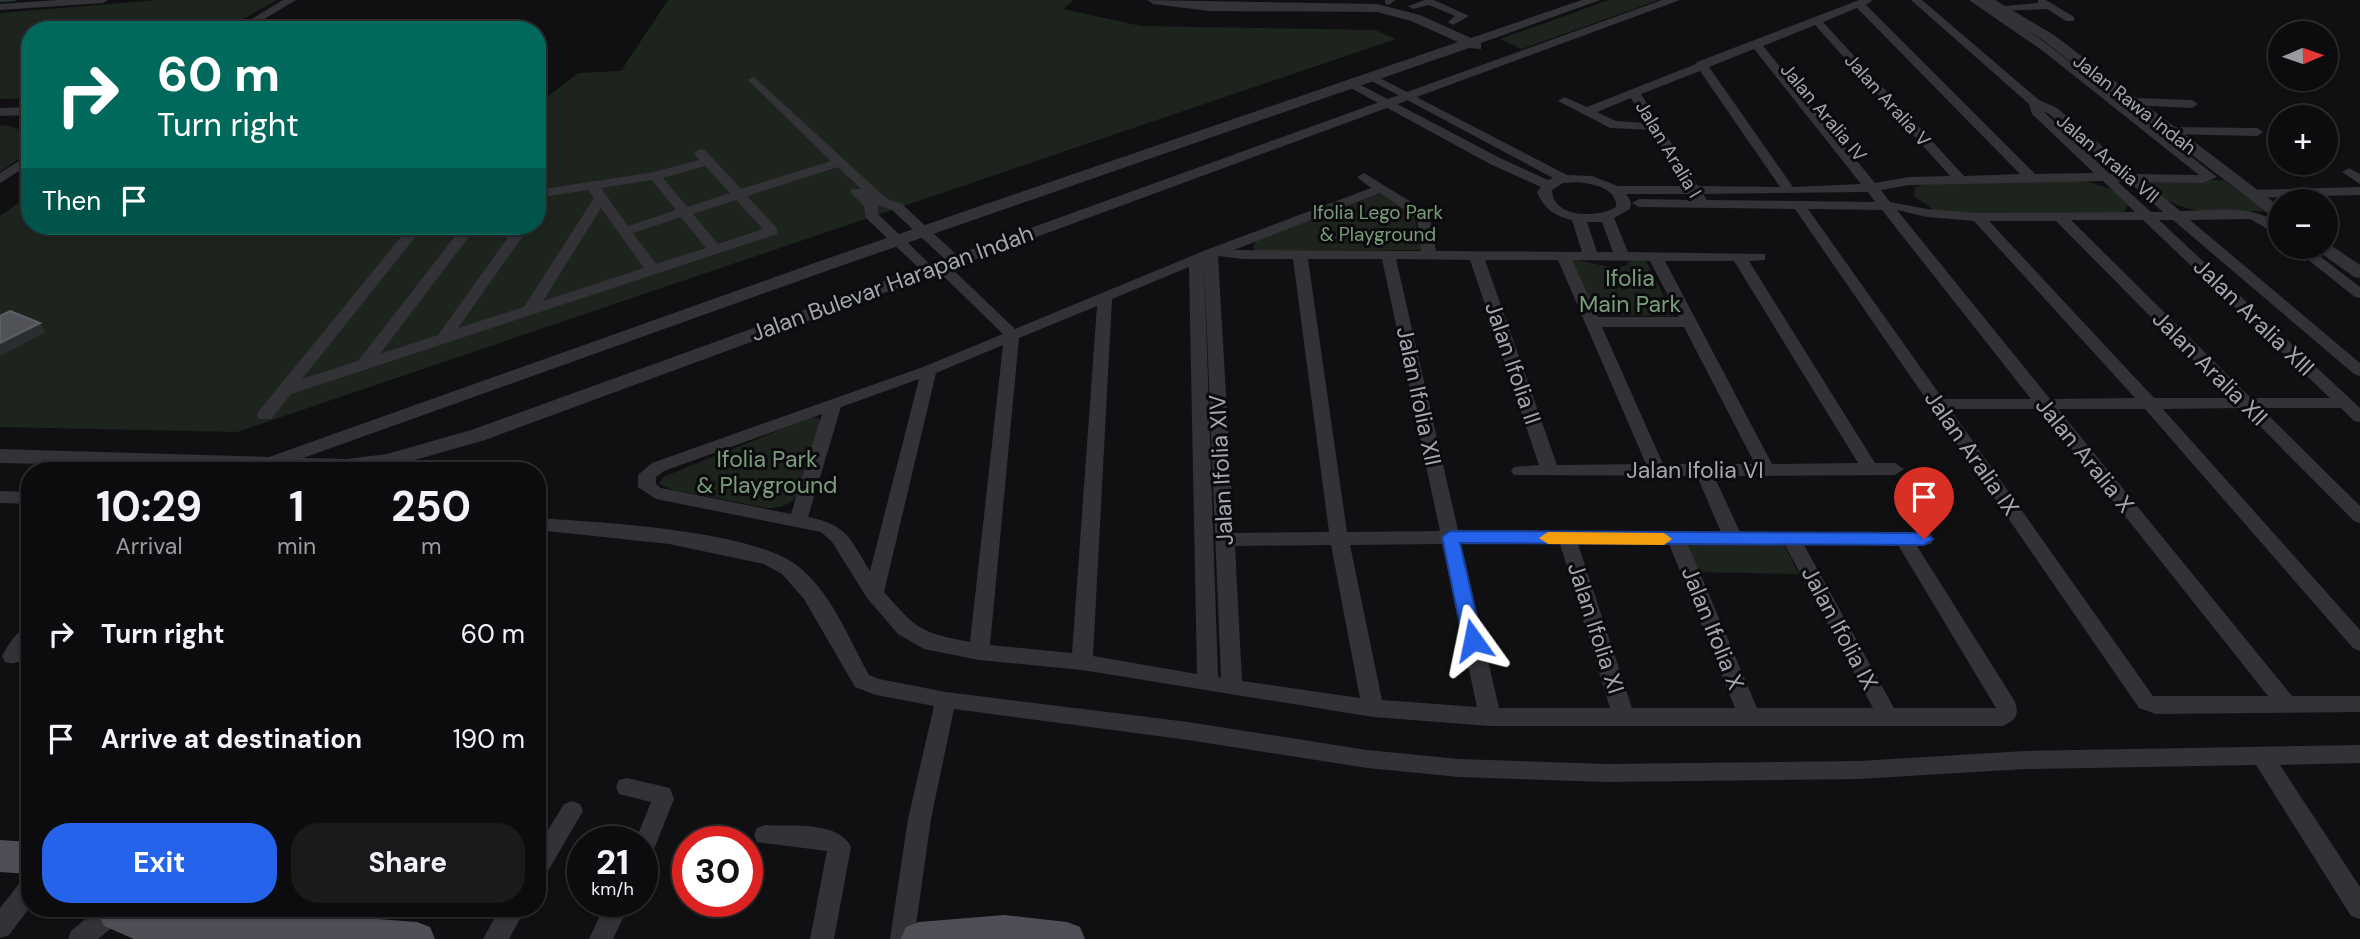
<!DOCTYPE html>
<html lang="en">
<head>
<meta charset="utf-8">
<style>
	:root { --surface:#0c0c0e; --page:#1a1a1c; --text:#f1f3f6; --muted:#9a9b9e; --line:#2c2c2e; --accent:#2563eb }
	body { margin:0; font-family:"DM Sans",sans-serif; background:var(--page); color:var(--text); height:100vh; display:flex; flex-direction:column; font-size:26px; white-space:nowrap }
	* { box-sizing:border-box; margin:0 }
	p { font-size:23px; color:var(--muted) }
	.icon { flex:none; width:38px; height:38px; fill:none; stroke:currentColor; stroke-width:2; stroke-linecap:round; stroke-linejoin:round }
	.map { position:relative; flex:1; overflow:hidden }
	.drawer { position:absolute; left:21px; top:462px; width:525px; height:455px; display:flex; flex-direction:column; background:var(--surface); border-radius:28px; box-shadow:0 2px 5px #0004,0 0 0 2px var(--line) }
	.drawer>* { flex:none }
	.guide { position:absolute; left:21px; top:21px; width:525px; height:214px; border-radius:28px; box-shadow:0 2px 5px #0004,0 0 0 2px var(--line); background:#00695c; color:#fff; overflow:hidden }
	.needle { width:46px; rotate:88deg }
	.controls { position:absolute; left:2268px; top:21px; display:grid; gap:14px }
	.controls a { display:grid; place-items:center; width:70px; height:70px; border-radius:50%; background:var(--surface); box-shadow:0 2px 5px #0004,0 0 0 2px var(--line); font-size:35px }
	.speed { position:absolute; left:567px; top:826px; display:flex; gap:14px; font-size:35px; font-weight:700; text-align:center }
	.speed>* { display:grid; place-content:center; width:91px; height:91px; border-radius:50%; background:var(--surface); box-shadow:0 2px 5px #0004,0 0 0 2px var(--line); line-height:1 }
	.speed small { font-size:18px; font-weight:400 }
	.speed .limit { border:10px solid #d22; background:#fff; color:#111 }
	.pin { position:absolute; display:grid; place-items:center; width:60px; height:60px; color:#fff; margin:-72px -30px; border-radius:50% 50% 50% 0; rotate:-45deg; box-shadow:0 0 7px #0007 }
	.pin .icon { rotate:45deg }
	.me { position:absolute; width:77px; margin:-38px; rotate:348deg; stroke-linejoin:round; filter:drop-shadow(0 0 5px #0008) }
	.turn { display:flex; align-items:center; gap:24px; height:147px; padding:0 21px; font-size:32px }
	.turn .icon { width:91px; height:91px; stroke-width:2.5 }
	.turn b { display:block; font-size:49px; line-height:60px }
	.then { display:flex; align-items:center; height:66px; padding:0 21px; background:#0003; gap:14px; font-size:26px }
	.eta { display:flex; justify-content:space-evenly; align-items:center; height:119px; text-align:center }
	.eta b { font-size:42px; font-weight:700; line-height:49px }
	.primary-button { display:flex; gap:14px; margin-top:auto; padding:14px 21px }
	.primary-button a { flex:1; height:80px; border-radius:28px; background:var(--accent); color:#fff; font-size:28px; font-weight:700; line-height:80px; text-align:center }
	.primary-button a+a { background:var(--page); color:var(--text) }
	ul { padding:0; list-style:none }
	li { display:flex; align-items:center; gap:21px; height:105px; padding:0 21px }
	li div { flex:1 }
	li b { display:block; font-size:26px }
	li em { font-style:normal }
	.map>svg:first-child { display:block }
	.green { fill:#1d241e }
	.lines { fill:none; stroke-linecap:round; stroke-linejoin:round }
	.stream { stroke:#2a333a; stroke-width:2.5 }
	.minor { fill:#323237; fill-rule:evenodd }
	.tertiary { fill:#323237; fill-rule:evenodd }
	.primary { fill:#4e4f56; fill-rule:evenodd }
	.shaded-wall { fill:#2c2d31 }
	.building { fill:#505258; stroke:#5d5f66; stroke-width:2 }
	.route { fill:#2563eb; stroke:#184099; stroke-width:2 }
	.slow { fill:#f59e0b }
	.labels { text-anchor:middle; stroke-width:6; stroke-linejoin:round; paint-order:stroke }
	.far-street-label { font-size:19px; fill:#a2a7b2; stroke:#0b0b0d }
	.far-park-label { font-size:19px; fill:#799d7b; stroke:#0b0b0d }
	.park-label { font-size:23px; fill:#799d7b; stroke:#0b0b0d }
	.street-label { font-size:23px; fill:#a2a7b2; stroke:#0b0b0d }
</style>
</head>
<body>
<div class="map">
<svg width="2360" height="939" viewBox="0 0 2360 939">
	<rect width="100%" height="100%" fill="#101012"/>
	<path class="green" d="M158,0H277L223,30H30V98L0,99V13Z
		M668,0H1074L1063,9L1141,26L1375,30L1396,39L237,432L0,427V216L30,195V226H537V105L578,73L621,71Z
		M1609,0H1659L1522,49L1500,39Z
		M7,125L30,133V151L0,172V126Z
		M2083,180L2113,190L2122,195L2127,205L2125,212L2116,214L1963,215L1935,211L1914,196L1915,187L1928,184Z
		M2223,180L2266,211C2218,211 2185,219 2146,186L2152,181Z
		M1381,193L1414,214L1422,250L1257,251L1252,247L1256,241Z
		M1566,259C1588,259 1604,270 1626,266L1629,261H1646L1674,316L1591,315Z
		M809,418H818L821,424L797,497C787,506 779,508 766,508L673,490L659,484L663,477Z
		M1686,543H1783L1799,574L1697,572Z"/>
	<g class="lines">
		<path class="stream" d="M0,1L15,0"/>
		<path class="minor" d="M57,0H108L103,3L0,10V4Z
			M283,0H296L246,30H233Z
			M1385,0H1395L1389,5L1385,4Z
			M1425,0H1434L1469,16L1453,25L1448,22L1455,16L1429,5L1413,9L1408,6Z
			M1859,0H1873L1866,5L2035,174L2094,173L2032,114L2029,104L1911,0H1922L2039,100L2057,108L2135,174L2199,175L2043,51L1969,0H1983L1995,7L2038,3V0H2046L2074,17V21H2066L2047,9L2001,11L2051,47L2217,177L2203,183L2145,182L2180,211C2213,211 2253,203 2280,225V236L2250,219L2190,220L2360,363V376L2354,374L2173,220H2159L2360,408V422L2354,421L2341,408H2261L2360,506V523L2354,521L2242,408L2163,409L2360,630V651L2353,648L2145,409H2058L2292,696H2360V712L2156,714L2139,708L1795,209L1639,207L1632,203L1639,199L1693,200L1690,194H1626L1631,202L1630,209L1614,218L1628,252L1765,254V260L1749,261L1875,463H1895L1904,469L1895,475L1714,476L1740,532L1931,534L1933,539L1931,544L1917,546L2014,700C2021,714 2015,721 2002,726H1490L1373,717L1082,670L979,660L924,649L898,634L867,598L832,542L821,532L656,499L638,487V475L652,463L923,367L1003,334L935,268L933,265L935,262H945L1015,329L1206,250L1371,188L1357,177L1364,173L1429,213L1436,251L1582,252L1572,220C1555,216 1544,209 1537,192L1541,187L1490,164L1349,87V83H1357L1500,158L1548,180L1553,178L1366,78L1376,76L1567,175L1592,176L1618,186H1685L1651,130L1610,128L1558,101L1564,97L1587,107L1696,64L1697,62ZM1857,8L2020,174L1964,176L1823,22ZM1815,25L1950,176L1909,177L1875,183L1763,46ZM1754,49L1861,184L1793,187L1709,67ZM1700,71L1780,187L1698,186L1641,94ZM1631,98L1646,123L1616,121L1597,112ZM2043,111L2049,114L2119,174H2110ZM2103,181L2135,212L1978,213L1927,209L1890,202L1881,190L1909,185ZM1578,182C1593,184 1617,188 1616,207C1598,218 1553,219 1552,190L1563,183ZM2118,182H2129L2163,212H2151ZM1868,192L1875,202L1707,200L1703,194ZM1380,193L1417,218L1421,251L1234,250ZM1808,209L1882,210L2031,399H1943ZM1897,210L1927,217L1974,221L2135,398L2050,399ZM2071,220H2143L2330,398H2251ZM1989,221H2056L2231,398H2154ZM1587,222H1602L1613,252H1597ZM1218,256L1243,259H1293L1329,532L1234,533ZM1308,259H1382L1440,531L1347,532ZM1396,259L1470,260L1539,465L1514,467L1511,471L1514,475L1697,476L1721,532L1458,530ZM1485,260H1558L1646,464L1557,465ZM1572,260L1650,261L1679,317H1598ZM1204,261L1221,678L1218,677ZM1665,261H1734L1858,463L1772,464ZM1189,267L1197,674L1093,656L1112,299ZM1097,306L1072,653L990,645L1019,338ZM1602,327H1684L1755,464H1663ZM1003,345L970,642C919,632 918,630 884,592L936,373ZM919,379L870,571C850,539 848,525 808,517L841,407ZM1950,409H2040L2268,696H2153ZM822,414L791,514L661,488L656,484V477L664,471ZM1442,544L1477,707L1382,700L1350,545ZM1461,544H1560L1610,708H1499ZM1578,544H1669L1735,708H1632ZM1331,545L1360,698L1242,681L1235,546ZM1688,545H1785L1873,708H1757ZM1804,545H1898L1996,708H1894Z
			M754,77L887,199L902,204L959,257L961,260L959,263H949L892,210L878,205V214L935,269L933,272H923L866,218L864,206L850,192L852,189H861L838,167L747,196L777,228V234L291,394L271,419H259L257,415L259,411L410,226H424L302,379L358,361L463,226H477L380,354L438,335L516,226H530L458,328L524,307L594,198L588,190L537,198V190L654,172L699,160L694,153L700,149L705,150L741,189L831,161L750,82L748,80ZM705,166L730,193L687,207L663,178ZM652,180L676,210L628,226L601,188ZM736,200L763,229L718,244L693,214ZM601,208L644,268L543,301ZM681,217L706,248L656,264L633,233Z
			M2135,98L2192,100L2198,104L2192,108L2131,105V99Z
			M30,107V115L0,116V108Z
			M2170,127L2257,128L2263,132L2257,136L2166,134L2164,131Z
			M30,154V164L0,183V173Z
			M2349,168L2360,174V184L2342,172Z
			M2360,187V195L2252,198L2245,194L2252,190Z
			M2292,247H2308L2360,287V298L2355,297Z
			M0,491L30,492V504L0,503Z
			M537,518C598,522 748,530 795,564C830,589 849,639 869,675L879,679L946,692L1188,722L1367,750L1459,759L1607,764L1859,761L2025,751L2360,745V763L2280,765L2360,887V919L2351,916L2256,765L2025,769L1859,779L1607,782L1459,777L1367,768L1188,740L954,709L931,819L914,939H890L908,819L934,706L876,695L855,687L804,599L782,574L764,564L669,544L537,530Z
			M30,625C30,642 28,669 5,662L2,656C8,645 18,629 30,625Z
			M627,778L670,788L674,799L650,859L642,862V842H635L651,802L619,794L616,787L619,780Z
			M572,801L580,804L583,811L545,876L537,879V848L564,804Z
			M765,825C790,827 838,820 851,847L834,939H810L827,851L757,842L754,835L757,828Z
			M30,877V907L9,935L0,938V908L22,880Z
			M607,901H631L613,939H589Z
			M99,908H125L126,911L123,919L98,939H68L71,931Z
			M500,908H526L509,939H483Z"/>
		<path class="tertiary" d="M1147,0L1377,4L1420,15L1471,38L1582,0H1600L1481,43V49L1469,48L832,269L303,458L347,459L387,454L471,430L1662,0H1680L485,440L387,468L365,471L0,463V449L269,457L820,261L1458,42L1411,21L1377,12L1209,11L1153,4Z
			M1980,0H1995L2054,35L2280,207V220L2274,218L2044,41Z
			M2326,242L2360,265V278L2354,277L2318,251L2316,247H2326Z"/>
		<path class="primary" d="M0,840L30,842V874L0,872Z
			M95,908L274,911L417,922L430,927L435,939H134L104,926Z
			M1004,915L1067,922L1080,927L1085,939H901L906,927L919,922Z"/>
	</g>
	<path class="shaded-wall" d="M40,323L46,332L0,356V343Z"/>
	<path class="building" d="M10,311L40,323L0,343V316Z"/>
	<path class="route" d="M1450,531L1924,533L1933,539L1924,545L1460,543L1482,640L1479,645H1466L1463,640L1442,537Z"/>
	<path class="slow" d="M1548,532L1664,533L1672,539L1664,545L1548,544L1539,538Z"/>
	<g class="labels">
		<g class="far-street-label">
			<text transform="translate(1888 100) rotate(48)" y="7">Jalan Aralia V</text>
			<text transform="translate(2135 104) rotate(38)" y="7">Jalan Rawa Indah</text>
			<text transform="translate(1824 112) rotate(50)" y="7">Jalan Aralia IV</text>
			<text transform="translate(1669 149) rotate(59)" y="7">Jalan Aralia I</text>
			<text transform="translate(2108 158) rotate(40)" y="7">Jalan Aralia VII</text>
		</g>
		<g class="far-park-label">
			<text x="1378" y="219">Ifolia Lego Park<tspan x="1378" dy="22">&amp; Playground</tspan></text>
		</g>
		<g class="park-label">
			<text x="1630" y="286">Ifolia<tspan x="1630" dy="26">Main Park</tspan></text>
			<text x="767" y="467">Ifolia Park<tspan x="767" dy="26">&amp; Playground</tspan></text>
		</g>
		<g class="street-label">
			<text transform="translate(892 283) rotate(-20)" y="8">Jalan Bulevar Harapan Indah</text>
			<text transform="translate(2254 317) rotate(44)" y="8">Jalan Aralia XIII</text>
			<text transform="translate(1513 363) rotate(71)" y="8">Jalan Ifolia II</text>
			<text transform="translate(2210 368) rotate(45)" y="8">Jalan Aralia XII</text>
			<text transform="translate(1419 396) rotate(78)" y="8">Jalan Ifolia XII</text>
			<text transform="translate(1972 453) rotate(55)" y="8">Jalan Aralia IX</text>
			<text transform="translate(2085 455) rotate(51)" y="8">Jalan Aralia X</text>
			<text transform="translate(1221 470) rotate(-93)" y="8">Jalan Ifolia XIV</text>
			<text x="1695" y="478">Jalan Ifolia VI</text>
			<text transform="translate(1596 628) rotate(72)" y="8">Jalan Ifolia XI</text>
			<text transform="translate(1713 628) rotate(68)" y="8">Jalan Ifolia X</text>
			<text transform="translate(1840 628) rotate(62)" y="8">Jalan Ifolia IX</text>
		</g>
	</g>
</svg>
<div class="controls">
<a><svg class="needle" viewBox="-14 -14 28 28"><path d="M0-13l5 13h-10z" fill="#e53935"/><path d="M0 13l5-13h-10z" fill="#9a9b9e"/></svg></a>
<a>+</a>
<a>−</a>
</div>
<div class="speed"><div>21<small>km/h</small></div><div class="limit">30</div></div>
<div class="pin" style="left:1924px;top:539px;background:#d93025"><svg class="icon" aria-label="arrive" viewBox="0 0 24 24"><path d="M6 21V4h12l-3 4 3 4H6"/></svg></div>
<svg class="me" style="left:1473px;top:640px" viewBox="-20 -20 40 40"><path d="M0-17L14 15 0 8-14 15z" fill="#2563eb" stroke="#fff" stroke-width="4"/></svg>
<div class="guide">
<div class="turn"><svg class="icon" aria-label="right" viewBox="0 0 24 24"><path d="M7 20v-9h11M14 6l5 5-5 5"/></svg><div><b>60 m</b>Turn right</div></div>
<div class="then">Then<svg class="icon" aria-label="arrive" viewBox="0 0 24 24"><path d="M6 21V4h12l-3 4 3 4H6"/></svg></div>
</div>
<section class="drawer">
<div class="eta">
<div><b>10:29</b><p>Arrival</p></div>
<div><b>1</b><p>min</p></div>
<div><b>250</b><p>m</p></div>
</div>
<ul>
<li><svg class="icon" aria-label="right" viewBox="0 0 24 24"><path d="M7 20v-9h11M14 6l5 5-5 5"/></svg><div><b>Turn right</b></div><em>60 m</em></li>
<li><svg class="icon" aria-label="arrive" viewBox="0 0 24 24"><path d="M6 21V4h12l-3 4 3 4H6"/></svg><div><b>Arrive at destination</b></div><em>190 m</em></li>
</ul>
<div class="primary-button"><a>Exit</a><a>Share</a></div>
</section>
</div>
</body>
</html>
